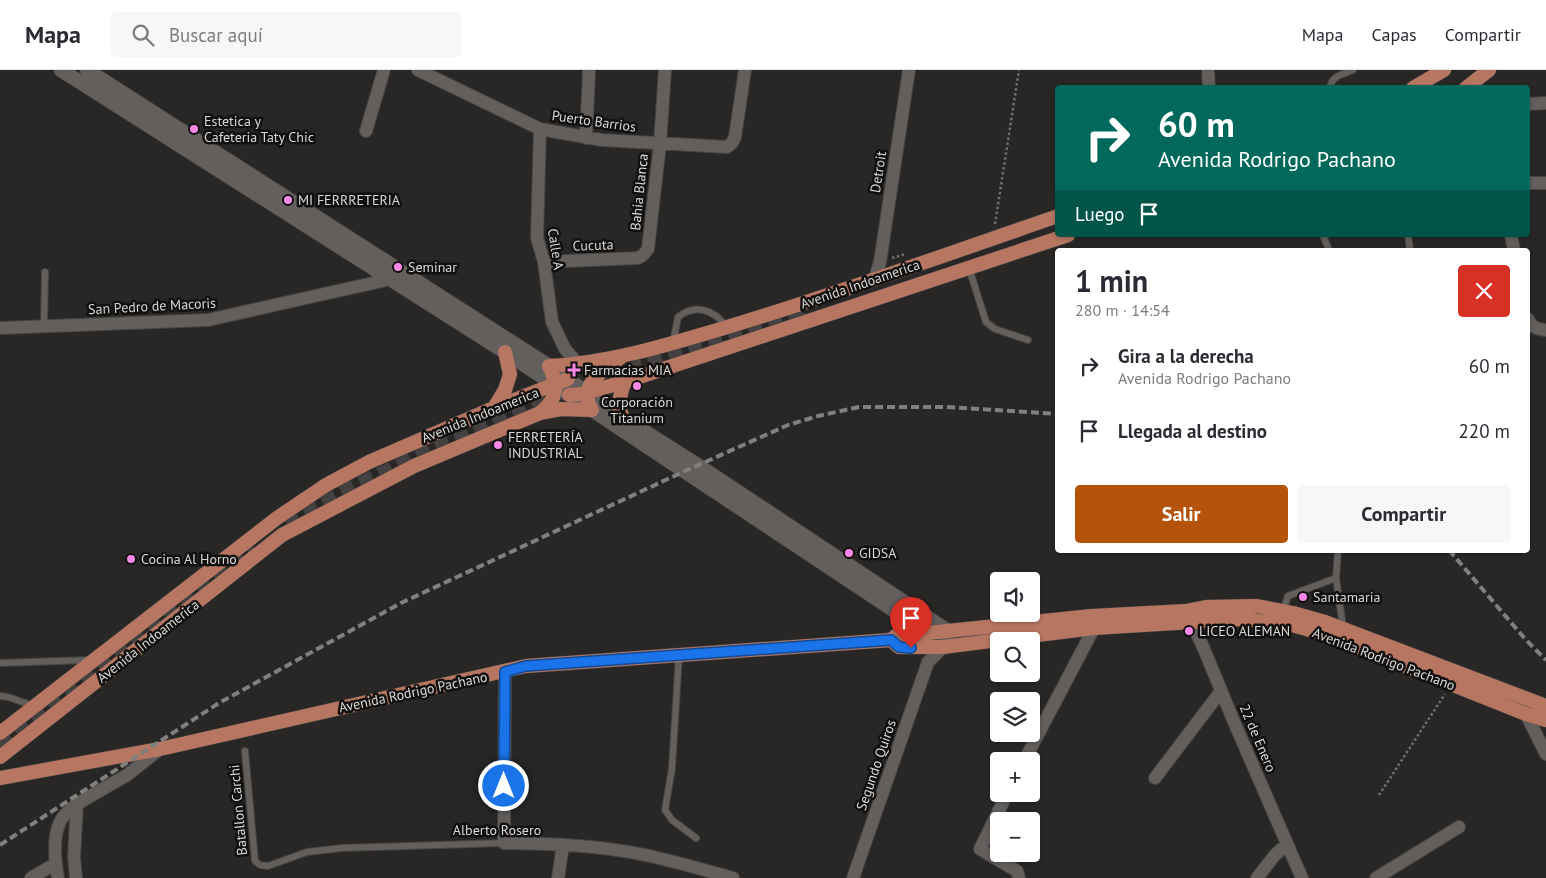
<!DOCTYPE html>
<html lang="es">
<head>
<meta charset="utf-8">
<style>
	:root { --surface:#fff; --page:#f7f7f7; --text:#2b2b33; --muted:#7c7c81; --line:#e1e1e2; --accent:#b45309 }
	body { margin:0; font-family:"PT Sans",sans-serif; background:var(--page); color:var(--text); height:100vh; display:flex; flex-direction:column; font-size:19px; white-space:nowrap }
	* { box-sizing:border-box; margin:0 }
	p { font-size:16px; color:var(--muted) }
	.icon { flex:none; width:28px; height:28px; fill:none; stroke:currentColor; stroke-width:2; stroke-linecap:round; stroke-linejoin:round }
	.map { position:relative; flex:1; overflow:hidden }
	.details { position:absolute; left:1055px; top:178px; width:475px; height:305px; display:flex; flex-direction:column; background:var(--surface); border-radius:5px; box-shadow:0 1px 4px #0004 }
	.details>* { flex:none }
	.top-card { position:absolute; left:1055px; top:15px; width:475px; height:152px; border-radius:5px; box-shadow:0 1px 4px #0004; background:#00695c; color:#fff; overflow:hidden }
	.buttons { position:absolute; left:990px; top:502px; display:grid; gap:10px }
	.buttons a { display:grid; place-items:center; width:50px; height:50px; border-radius:5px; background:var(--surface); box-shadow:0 1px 4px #0004; font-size:25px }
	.pin { position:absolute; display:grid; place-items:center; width:42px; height:42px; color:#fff; margin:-51px -21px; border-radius:50% 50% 50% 0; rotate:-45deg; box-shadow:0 0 5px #0007 }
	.pin .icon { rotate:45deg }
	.me { position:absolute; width:55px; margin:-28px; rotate:0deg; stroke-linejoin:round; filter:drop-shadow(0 0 4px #0008) }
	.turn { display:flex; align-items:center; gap:18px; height:105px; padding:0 20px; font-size:22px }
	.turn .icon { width:65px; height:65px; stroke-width:2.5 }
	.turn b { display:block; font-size:35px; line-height:42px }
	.then { display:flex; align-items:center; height:48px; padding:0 20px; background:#0003; gap:10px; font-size:19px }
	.round { display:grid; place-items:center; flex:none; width:52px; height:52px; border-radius:5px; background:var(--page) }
	.headline { display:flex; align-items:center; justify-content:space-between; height:85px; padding:0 20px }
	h1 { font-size:30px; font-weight:600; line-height:38px }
	.button { display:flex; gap:10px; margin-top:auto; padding:10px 20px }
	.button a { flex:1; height:58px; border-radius:5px; background:var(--accent); color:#fff; font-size:20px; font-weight:600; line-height:58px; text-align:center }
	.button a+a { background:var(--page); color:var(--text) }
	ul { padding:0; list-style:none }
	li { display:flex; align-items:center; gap:15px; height:65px; padding:0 20px }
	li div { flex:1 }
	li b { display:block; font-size:19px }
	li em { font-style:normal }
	header { display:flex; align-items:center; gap:30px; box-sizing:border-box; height:70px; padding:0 25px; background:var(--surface); border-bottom:1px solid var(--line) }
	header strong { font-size:24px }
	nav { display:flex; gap:28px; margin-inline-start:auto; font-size:18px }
	.search { width:350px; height:45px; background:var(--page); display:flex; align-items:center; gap:12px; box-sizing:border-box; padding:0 18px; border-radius:5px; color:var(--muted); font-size:19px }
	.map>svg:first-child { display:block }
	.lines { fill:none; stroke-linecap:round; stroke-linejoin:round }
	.primary-tunnel { stroke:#434240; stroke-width:14; stroke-dasharray:14 7; stroke-linecap:butt }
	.service-casing { stroke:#464442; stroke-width:8 }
	.minor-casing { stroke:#464442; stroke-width:14 }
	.tertiary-casing { stroke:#464442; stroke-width:15 }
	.primary-casing { stroke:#464442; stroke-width:15 }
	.path { stroke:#716f6d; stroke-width:2.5; stroke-dasharray:2.5 2.5; stroke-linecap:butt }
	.service { stroke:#625f5d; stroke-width:6 }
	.minor { stroke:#625f5d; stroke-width:12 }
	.tertiary { stroke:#625f5d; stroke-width:14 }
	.primary { stroke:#b77662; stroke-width:14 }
	.rail { stroke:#82807e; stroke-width:4; stroke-dasharray:8 4; stroke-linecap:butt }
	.route-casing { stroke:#114b97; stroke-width:12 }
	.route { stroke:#1a73e8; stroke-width:9 }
	.poi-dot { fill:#fa87e7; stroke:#11100f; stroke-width:2 }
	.labels { text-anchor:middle; stroke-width:5; stroke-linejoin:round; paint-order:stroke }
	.poi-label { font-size:14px; fill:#d9d8d6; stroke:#11100f; text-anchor:start }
	.street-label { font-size:14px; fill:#d9d8d6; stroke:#11100f }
</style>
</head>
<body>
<header>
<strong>Mapa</strong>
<div class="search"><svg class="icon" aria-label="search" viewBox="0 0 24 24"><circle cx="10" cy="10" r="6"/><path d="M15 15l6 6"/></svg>Buscar aquí</div>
<nav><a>Mapa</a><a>Capas</a><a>Compartir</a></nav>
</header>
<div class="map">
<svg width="1546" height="808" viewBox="0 0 1546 808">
	<rect width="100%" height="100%" fill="#292725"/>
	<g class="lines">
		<path class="primary-tunnel" d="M589,313L800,244L803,234
			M284,449L493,351L562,322
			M0,676L254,478"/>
		<defs>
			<path id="service" d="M1330,18C1331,6 1343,4 1353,0
				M1323,165L1329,180
				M1408,165L1410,180
				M969,198L986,252L995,259L1028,270
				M44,256L45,202
				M673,273L678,247C695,233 715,240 726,257
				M1338,480L1336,508L1343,557
				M1283,541L1288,526L1336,508
				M679,585L672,698L665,740L672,750L696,768
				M0,593L89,590
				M0,626L8,627L34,636
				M245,681L255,791L260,795L268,796L307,782L342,778L504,773"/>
			<path id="minor" d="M418,0L540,59L602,70L727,77L732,73L735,67L745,0
				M1208,0L1209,18
				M1528,34L1546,33
				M540,59L537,168L544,192L552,252L565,279L579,295
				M366,61L384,0
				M586,68L589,0
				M1528,113H1546
				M1511,165L1514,180
				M544,192L638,188L643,185L648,179L660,74L665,0
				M875,208L880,192L909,0
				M1528,249C1532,258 1537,259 1546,260
				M0,258L208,250L391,209
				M1188,544L1204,579L1234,652L1302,808
				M505,602L504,773C551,774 598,775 645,785C674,791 704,800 733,808
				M1526,644L1546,684
				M1024,691L1094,558
				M1155,708L1221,621
				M1007,724L980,779L1017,801L1019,808
				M31,808L55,794
				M58,808C55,791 52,768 60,752C63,745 71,739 77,734
				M76,808L74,787L77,734L127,705L160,679
				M558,808L563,775
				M853,808L928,592L943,577
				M1257,808L1275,785L1287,774
				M1376,808L1459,757"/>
			<path id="tertiary" d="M61,0L505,282L928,563L926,569
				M87,0L549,296L623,348L699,396L948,561L943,577"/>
			<path id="primary" d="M1413,18L1444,0
				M1466,18L1489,0
				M569,325L581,324L624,312L1068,165
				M494,338L505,320L510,304L505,282
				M592,340C576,317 603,300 620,288
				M540,343L561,339L592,340
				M623,348L618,335L624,312
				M891,570L899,577H943L1094,558L1241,549L1292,555L1328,565L1526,644L1546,650
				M0,663L277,448L326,415L369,392L494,338L568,309
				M0,687L282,465L414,396L540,343C557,329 559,317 549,296C612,293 674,273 734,255C843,222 950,183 1058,146
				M0,708L160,679L526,596L891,570L897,565L928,563L1092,546L1186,541L1206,537L1257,536L1293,543L1325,552L1546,636"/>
		</defs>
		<use href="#service" class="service-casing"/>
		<use href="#minor" class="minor-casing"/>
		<use href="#tertiary" class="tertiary-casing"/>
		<use href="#primary" class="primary-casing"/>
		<path class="path" d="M995,154L1019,0
			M892,188L906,184
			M1379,725L1445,624"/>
		<use href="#service" class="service"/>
		<use href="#minor" class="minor"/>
		<use href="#tertiary" class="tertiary"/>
		<use href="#primary" class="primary"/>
		<path class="rail" d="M1449,480L1526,570L1546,590
			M0,775L219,633L401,533L685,401L788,355L818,346L859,337H947L1058,344"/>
	</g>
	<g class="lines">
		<defs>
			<path id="route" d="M504,716L505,602L526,596L891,570L899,577L911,578"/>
		</defs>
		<use href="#route" class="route-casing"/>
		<use href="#route" class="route"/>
	</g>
	<g class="poi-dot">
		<circle cx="194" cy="59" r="5"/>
		<circle cx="288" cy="130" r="5"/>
		<circle cx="398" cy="197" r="5"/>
		<path d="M571.5 292.5h5v5h5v5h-5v5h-5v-5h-5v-5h5z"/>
		<circle cx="637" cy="316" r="5"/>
		<circle cx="498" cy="375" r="5"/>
		<circle cx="849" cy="483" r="5"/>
		<circle cx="131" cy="489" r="5"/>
		<circle cx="1303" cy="527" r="5"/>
		<circle cx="1189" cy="561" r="5"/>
	</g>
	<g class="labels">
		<g class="poi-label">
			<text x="204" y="56">Estetica y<tspan x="204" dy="16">Cafeteria Taty Chic</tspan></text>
			<text x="298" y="135">MI FERRRETERIA</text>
			<text x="408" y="202">Seminar</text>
			<text x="584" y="305">Farmacias MIA</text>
			<text x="637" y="337" text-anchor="middle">Corporación<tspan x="637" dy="16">Titanium</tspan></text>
			<text x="508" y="372">FERRETERÍA<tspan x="508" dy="16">INDUSTRIAL</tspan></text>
			<text x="859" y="488">GIDSA</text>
			<text x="141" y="494">Cocina Al Horno</text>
			<text x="1313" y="532">Santamaria</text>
			<text x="1199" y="566">LICEO ALEMAN</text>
		</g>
		<g class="street-label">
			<text transform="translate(594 51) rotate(8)" y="5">Puerto Barrios</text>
			<text transform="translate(878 102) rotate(-81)" y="5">Detroit</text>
			<text transform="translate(639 122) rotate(-84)" y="5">Bahia Blanca</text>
			<text transform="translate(593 175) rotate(-2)" y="5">Cucuta</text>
			<text transform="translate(556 179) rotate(81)" y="5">Calle A</text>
			<text transform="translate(860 214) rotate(-19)" y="5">Avenida Indoamerica</text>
			<text transform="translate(152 236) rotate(-3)" y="5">San Pedro de Macoris</text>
			<text transform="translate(480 345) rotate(-22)" y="5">Avenida Indoamerica</text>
			<text transform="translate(148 571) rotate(-38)" y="5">Avenida Indoamerica</text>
			<text transform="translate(1384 589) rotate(21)" y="5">Avenida Rodrigo Pachano</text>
			<text transform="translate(413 622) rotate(-12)" y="5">Avenida Rodrigo Pachano</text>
			<text transform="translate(1258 668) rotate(67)" y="5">22 de Enero</text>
			<text transform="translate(876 695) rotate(-71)" y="5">Segundo Quiros</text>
			<text transform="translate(238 740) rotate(-95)" y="5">Batallon Carchi</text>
			<text x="497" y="765">Alberto Rosero</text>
		</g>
	</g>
</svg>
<div class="buttons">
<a><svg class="icon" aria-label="sound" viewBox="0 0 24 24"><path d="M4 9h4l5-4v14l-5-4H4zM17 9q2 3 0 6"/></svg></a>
<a><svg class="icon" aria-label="search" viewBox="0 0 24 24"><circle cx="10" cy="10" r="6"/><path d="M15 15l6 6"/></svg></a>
<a><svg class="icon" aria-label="layers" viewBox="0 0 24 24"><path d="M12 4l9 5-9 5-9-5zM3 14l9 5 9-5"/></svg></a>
<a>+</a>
<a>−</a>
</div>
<div class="pin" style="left:911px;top:578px;background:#d93025"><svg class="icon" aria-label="arrive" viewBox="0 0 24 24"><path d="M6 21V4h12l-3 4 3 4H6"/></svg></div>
<svg class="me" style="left:504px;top:716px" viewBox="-20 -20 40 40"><circle r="17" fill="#1a73e8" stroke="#fff" stroke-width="3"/><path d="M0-11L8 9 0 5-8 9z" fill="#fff"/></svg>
<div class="top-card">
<div class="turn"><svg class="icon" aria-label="right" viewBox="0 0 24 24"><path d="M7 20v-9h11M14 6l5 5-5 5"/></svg><div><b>60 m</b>Avenida Rodrigo Pachano</div></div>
<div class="then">Luego<svg class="icon" aria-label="arrive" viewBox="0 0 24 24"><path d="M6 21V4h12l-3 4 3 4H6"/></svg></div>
</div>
<section class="details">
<div class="headline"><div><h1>1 min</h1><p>280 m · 14:54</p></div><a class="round" style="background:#d93025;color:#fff"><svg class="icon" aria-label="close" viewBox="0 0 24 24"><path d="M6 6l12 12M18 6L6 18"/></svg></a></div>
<ul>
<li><svg class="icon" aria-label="right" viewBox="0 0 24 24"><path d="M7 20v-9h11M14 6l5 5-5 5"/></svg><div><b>Gira a la derecha</b><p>Avenida Rodrigo Pachano</p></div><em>60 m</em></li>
<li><svg class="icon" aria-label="arrive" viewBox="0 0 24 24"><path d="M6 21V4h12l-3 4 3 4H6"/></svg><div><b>Llegada al destino</b></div><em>220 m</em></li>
</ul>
<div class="button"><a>Salir</a><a>Compartir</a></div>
</section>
</div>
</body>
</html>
